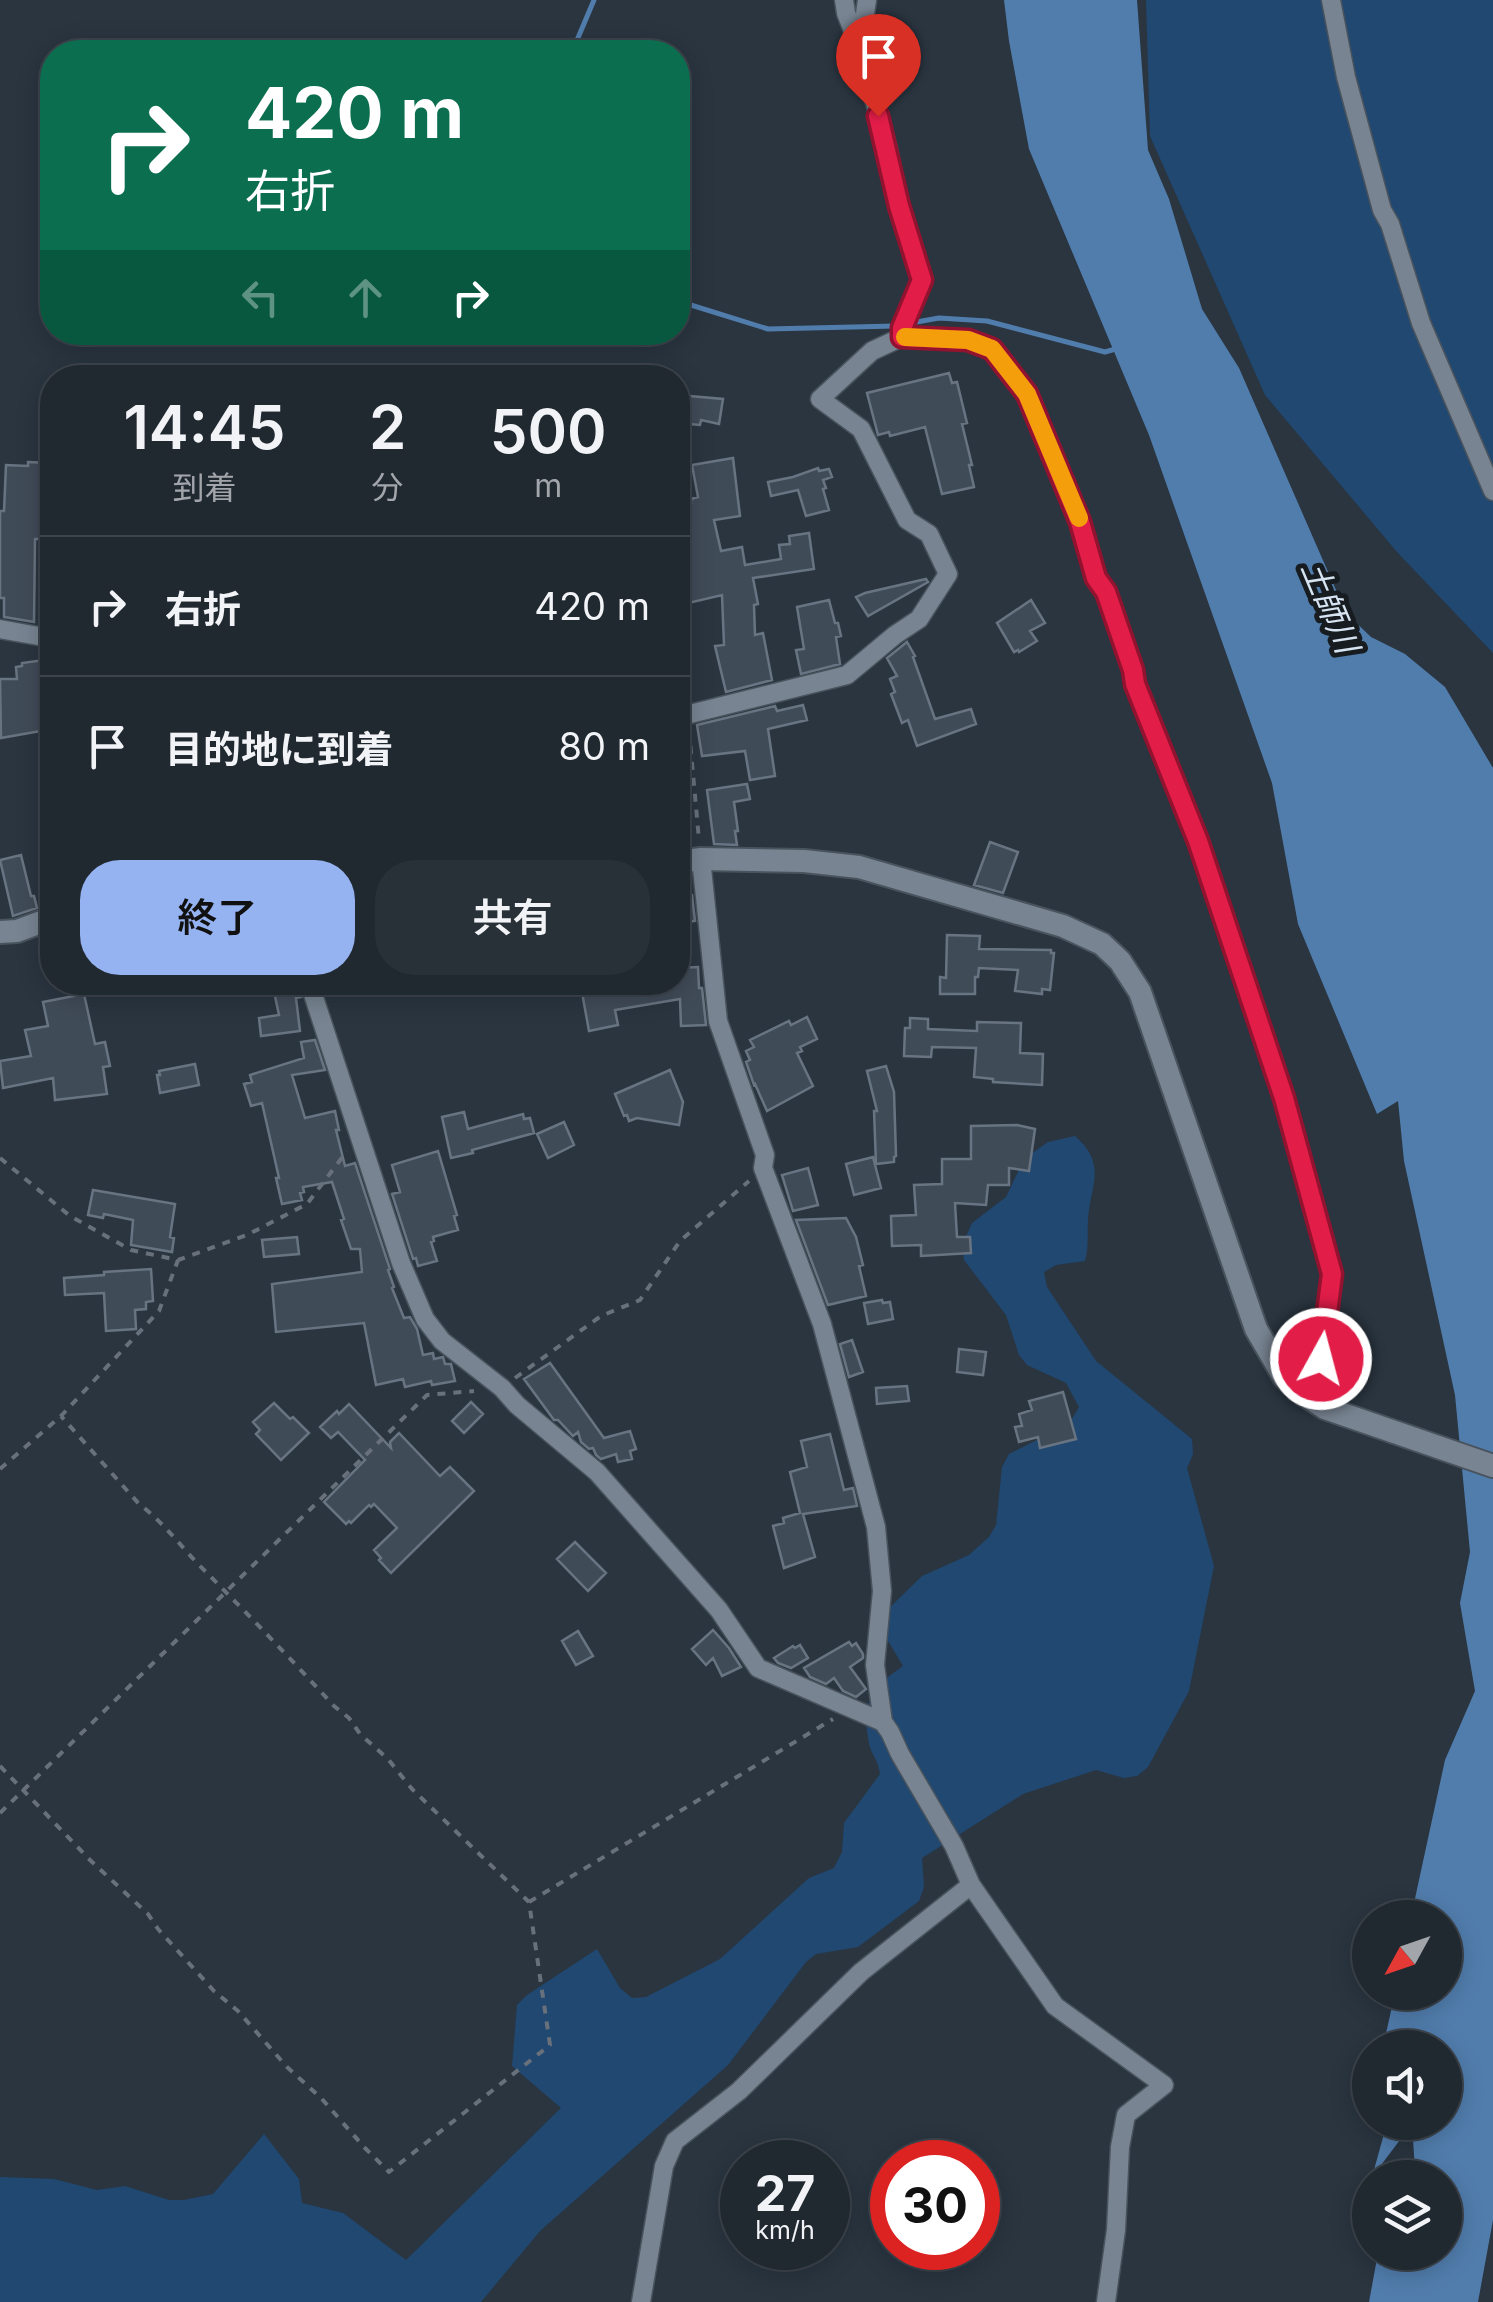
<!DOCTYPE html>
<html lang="ja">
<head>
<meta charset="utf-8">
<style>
	:root { --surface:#202830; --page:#283038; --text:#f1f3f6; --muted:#a2a6ab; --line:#3d444c; --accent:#95b2f1 }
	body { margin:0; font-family:Inter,"Noto Sans JP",sans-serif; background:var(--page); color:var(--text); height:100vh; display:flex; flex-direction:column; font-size:38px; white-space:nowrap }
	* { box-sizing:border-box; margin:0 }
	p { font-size:32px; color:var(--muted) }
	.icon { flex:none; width:55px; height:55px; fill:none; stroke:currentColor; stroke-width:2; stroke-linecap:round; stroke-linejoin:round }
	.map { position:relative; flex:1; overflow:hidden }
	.drawer { position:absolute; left:40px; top:365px; width:650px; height:630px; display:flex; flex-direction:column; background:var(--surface); border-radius:40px; box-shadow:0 5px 25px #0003,0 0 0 2px var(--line) }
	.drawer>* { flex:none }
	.top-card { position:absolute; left:40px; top:40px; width:650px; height:305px; border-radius:40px; box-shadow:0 5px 25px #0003,0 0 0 2px var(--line); background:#0b6e4f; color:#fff; overflow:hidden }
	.needle { width:65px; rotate:230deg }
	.tools { position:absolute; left:1352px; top:1900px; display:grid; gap:20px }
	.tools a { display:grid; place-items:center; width:110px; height:110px; border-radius:50%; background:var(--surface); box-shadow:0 5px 25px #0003,0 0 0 2px var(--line); font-size:50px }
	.speed { position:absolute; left:720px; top:2140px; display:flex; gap:20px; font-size:50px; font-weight:700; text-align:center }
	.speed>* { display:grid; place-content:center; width:130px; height:130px; border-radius:50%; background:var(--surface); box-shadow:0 5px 25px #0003,0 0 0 2px var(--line); line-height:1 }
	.speed small { font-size:25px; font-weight:400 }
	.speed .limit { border:15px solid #d22; background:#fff; color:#111 }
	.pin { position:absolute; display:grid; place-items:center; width:85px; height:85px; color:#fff; margin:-102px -42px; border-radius:50% 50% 50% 0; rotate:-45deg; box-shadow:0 0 10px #0007 }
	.pin .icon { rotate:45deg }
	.me { position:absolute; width:110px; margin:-55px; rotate:7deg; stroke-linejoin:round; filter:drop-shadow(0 0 8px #0008) }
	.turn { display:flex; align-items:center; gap:35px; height:210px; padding:0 40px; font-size:45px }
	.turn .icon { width:130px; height:130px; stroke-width:2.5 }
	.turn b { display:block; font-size:70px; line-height:85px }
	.lanes { display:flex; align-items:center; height:95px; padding:0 40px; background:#0003; justify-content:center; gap:50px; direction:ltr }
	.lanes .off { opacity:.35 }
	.eta { display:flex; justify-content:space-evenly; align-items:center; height:170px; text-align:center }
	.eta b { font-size:60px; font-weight:600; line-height:70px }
	.action { display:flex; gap:20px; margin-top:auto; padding:20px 40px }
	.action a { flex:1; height:115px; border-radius:40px; background:var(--accent); color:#111; font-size:40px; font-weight:600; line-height:115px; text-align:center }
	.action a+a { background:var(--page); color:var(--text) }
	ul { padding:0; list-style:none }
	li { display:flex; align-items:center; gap:30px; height:140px; padding:0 40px; border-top:2px solid var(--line) }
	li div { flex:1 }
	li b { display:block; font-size:38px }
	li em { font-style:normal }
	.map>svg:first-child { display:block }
	.green { fill:#204871 }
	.water { fill:#517dad }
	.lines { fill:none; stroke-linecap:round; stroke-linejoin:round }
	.stream { stroke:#517dad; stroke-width:5 }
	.building { fill:#404b58; stroke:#697482; stroke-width:2.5 }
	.street-casing { stroke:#49535d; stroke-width:21 }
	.secondary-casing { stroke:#49535d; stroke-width:26 }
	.path { stroke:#68717b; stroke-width:4; stroke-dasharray:8 8; stroke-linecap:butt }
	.street { stroke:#788492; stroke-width:18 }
	.secondary { stroke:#788492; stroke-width:22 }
	.route-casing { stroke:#92132f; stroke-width:25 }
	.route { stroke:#e11d48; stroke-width:18 }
	.slow { stroke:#f59e0b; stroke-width:18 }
	.labels { text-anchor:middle; stroke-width:10; stroke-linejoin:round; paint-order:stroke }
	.water-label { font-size:32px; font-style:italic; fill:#d6e3f1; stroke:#171c21 }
</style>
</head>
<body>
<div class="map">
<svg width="1493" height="2302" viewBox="0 0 1493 2302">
	<rect width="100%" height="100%" fill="#2a3540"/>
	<path class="green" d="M1146,0H1493V653L1397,552L1265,395L1150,136Z
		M1075,1136C1108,1165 1090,1185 1088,1220C1087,1235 1089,1247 1085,1261L1056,1265L1044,1272L1047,1287L1096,1361L1192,1439L1193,1454L1187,1468L1214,1566L1189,1691L1148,1767L1137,1776L1124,1778L1096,1770L1023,1794L922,1858L924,1887L919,1901L858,1947L816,1954L806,1962L728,2065L540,2231L481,2302H0V2177L54,2179L97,2190L125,2186L169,2200H184L213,2194L264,2134L299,2179L302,2203L343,2213L406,2260L561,2108L512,2066L517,2005L527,1995L597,1949L620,1988L632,1998L646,1997L720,1959L809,1878L834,1868L842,1852L844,1823L880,1774C878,1758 871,1755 869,1743C861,1703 871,1688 903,1666L881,1629L882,1615L922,1576L969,1555L989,1537L996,1525L1002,1467L1009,1454L1059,1429L1072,1419L1079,1407L1066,1383L1027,1365L1019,1355L1006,1315L964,1260L962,1246L972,1223L1006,1197L1024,1159L1048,1142Z"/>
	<path class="water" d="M1004,0H1137L1148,150L1169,199L1202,309L1239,368L1346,613L1371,637L1405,654L1445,687L1493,768V2220L1478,2302H1369L1378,2253L1445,2252V2178L1411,2177L1415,2170L1412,2124L1372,2177L1387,2123L1445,2122V2048L1383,2047L1395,1993L1445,1992V1918L1411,1917L1445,1760L1475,1691L1460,1603L1470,1552L1455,1395L1404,1161L1398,1101L1377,1114L1298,924L1272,783L1149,435L1029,149L1009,41Z"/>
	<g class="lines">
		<path class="stream" d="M572,52L594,0
			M678,301L768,329L895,326
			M911,323L939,318L987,321L1105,352L1119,348"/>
	</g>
	<path class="building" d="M949,373L952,383L957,382L967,423L962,424L972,465H969L974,487L942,494L925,427L890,436L889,432L878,435L867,393Z
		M678,395L723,399L719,424L701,420L700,425L678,423Z
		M733,458L740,516L714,520L721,551L742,547L745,565L781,559L779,545L790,544L789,536L809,533L814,569L753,578L758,604L754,605L755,635L763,633L772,680L726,692L715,646L724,645L722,595L680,605L678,594V505L691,503V499L698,497L692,465Z
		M28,462L48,463V481H52V539H35L34,622L4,617V598H0V511H4L6,465L28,466Z
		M818,468L819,471L829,469L832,477L823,480L826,488L823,489L829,510L806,516L798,490L771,496L768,482L793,477Z
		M926,579L928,582L868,616L856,597L865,593Z
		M829,600L835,623H838L841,636L836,637L840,664L801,674L796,650L804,649L797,607Z
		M1031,600L1045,623L1030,631L1037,641L1019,652L1018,650L1014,652L997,623Z
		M907,642L915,656L913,657L935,719L971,709L976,724L917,746L908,720L902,723L891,694L895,692L890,679L897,676L887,658Z
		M52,659V729L1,738L0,679H17L16,667L22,666V663Z
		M803,705L807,720L768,729L775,776L750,780L745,751L702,756L697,725L775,706L777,711Z
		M747,784L750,799L734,802L738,831H735L737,845L714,844L707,790Z
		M990,842L1018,852L1003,893L974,885Z
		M21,855L31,896H34L37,908L13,916L0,860Z
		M692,895L695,921L678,923V896Z
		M947,935L980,936L979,949L1051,950V953H1054L1050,990L1042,989V994L1015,991L1018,970L979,968L978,977H975V994H940V977L946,978Z
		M698,967L699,988H702L706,1025L681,1026L680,999L615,1010L618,1025L589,1031L581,987L606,982H679L678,968Z
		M272,982H297L301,997L296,998L300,1031L261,1036L259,1018L279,1015Z
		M84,994L95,1044L105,1042L110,1066L103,1067L107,1094L55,1100L53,1078L3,1088L0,1061L31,1056L25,1030L48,1026L43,1002Z
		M807,1017L817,1039L800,1047L802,1051L797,1053L813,1086L767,1111L755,1084L754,1085L746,1062L750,1060L746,1051L754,1047L750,1040L789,1021L791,1025Z
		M910,1018L928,1019V1029L977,1031V1022L1021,1023L1020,1053L1043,1054L1042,1085L993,1082V1079L974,1077L976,1048L932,1047L931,1057L904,1056L905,1028H910Z
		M315,1040L325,1070L292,1075L305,1118L335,1111L339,1130H336L345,1166L355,1163L390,1269L388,1270L394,1287L392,1288L404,1318L410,1317L417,1329L423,1355L433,1353L434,1359L443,1357L445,1364H451L455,1381L432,1385L431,1381L405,1387L403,1379L376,1385L364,1323L276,1332L272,1284L362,1272L360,1249H351L341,1220L344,1219L332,1182L303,1187L304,1192L300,1193L302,1200L282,1204L276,1178H279L262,1103L251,1106L244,1084L252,1082L250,1075L304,1058L301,1042Z
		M195,1064L199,1085L160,1093L157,1075H160L159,1071Z
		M886,1066L894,1092L896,1156L894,1157V1162L876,1164L874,1111H877L867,1071Z
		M670,1070L683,1102L679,1125L637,1118L629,1121L627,1115L624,1116L615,1094Z
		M464,1112L468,1129L523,1114L524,1119L530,1118L534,1133L472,1150L473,1153L451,1158L442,1117Z
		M564,1122L574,1145L548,1158L537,1134Z
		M1017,1125L1035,1129L1029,1171L1009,1168V1185H988L986,1205L955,1203L957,1237H970L971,1253L921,1256V1245L892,1246L891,1216L916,1215L914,1185L942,1184V1159H971V1126Z
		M438,1151L457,1215L454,1216L458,1230L433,1237L434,1241L431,1242L437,1261L418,1266L416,1258L413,1259L392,1194L400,1192L392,1165Z
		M873,1157L881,1188L854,1195L846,1164Z
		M808,1168L818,1205L793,1211L782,1175Z
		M93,1190L175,1204L170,1237L174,1238L172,1252L131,1245L133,1220L104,1214L103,1218L88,1215Z
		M846,1218L856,1237L863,1265L859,1266L866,1296L828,1305L796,1220Z
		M297,1237L299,1254L264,1257L262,1240Z
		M151,1269L153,1301L146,1302V1309L135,1310L136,1329L106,1331L104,1293L65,1295L64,1278L104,1275V1272Z
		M882,1300L883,1303L890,1302L893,1319L868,1324L864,1303Z
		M852,1340L863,1372L849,1377L840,1344Z
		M959,1349L986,1352L983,1375L957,1372Z
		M550,1363L604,1438L630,1431L636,1449L630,1451L632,1459L618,1462L616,1454L601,1459L596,1455L593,1448L589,1449L581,1442L578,1432L573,1436L558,1420H554L524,1379Z
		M907,1386L909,1401L877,1404L876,1388Z
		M1063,1392L1076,1439L1040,1448L1038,1437L1019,1442L1015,1427L1022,1426L1019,1414L1032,1410L1029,1401Z
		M471,1402L483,1414L464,1433L452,1421Z
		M274,1403L290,1419L293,1417L309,1433L281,1460L256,1434L260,1430L253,1422Z
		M349,1404L391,1448L390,1442L399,1433L440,1476L450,1467L474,1491L391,1573L379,1560L381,1558L374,1550L397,1528L374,1504L371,1507L369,1505L351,1523L349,1521L346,1524L324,1502L365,1460L338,1432L331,1438L320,1427L337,1411L339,1414Z
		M830,1434L844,1490L853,1488L857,1506L803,1514L815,1557L784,1568L773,1526L784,1523L783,1518L800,1513L790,1472L807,1467L801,1441Z
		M575,1542L606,1573L588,1591L557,1559Z
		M713,1630L729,1648L741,1667L722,1676L713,1658L706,1665L692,1649Z
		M578,1631L593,1656L576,1665L562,1641Z
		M849,1642L852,1646L856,1643L863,1654V1658L850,1667L866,1689L856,1697L843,1691L834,1678L826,1684L810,1677L804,1668Z
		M800,1645L808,1658L791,1668L778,1663L774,1658L793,1646L795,1648Z"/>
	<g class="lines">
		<defs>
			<path id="street" d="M844,0L846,13L860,49L888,149L899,206L922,280L901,328L902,337
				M1331,0L1346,77L1382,210L1390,224L1421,323L1493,491
				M860,49L867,0
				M0,629L44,637L52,642
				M678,717L847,675L895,635L919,619L948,574L929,534L907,520L861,429L820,399L872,351L902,337L967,340L991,349L1027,394L1081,523L1096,578L1106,592L1133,670L1135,684L1198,841L1284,1098L1332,1274L1321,1359L1302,1393
				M701,859L718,1021L765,1155L763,1168L822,1324L876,1527L882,1591L875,1665L883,1722
				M309,982L401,1263L425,1319L442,1341L502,1388L517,1405L597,1472L719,1610L758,1668L883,1722L890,1732L900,1754L954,1846L971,1885L1055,2006L1164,2085L1126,2115L1120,2147L1116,2230L1106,2302
				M641,2302L664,2166L675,2141L739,2091L861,1972L971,1885"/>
			<path id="secondary" d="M678,862L701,859L804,861L859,867L1063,926L1102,944L1120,961L1140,992L1256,1329L1284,1377L1302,1393L1325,1408L1493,1466
				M0,932L17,931L52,918"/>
		</defs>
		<use href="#street" class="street-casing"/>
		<use href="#secondary" class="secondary-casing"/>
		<path class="path" d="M689,730L699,840
			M0,1158L70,1216L131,1250L178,1260L247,1235L307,1204L347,1151
			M515,1378L601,1316L640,1300L680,1241L749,1181
			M0,1469L61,1416L159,1311L178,1260
			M0,1766L90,1860L148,1914L158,1929L214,1991L238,2011L287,2067L321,2098L365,2148L389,2172L550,2045L529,1902L412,1789L388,1759L360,1734L349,1718L334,1706C290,1658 245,1611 199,1565C179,1544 162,1521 139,1504L61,1416
			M0,1813L427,1395L474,1391
			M529,1902L833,1719"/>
		<use href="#street" class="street"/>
		<use href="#secondary" class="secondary"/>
	</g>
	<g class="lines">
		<defs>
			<path id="route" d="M878,116L899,206L922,280L902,328V337L968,340L992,349L1027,394L1080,522L1096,578L1106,592L1133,670L1135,684L1198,841L1284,1098L1332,1274L1321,1359"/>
		</defs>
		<use href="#route" class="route-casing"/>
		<use href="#route" class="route"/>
		<path class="slow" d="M905,337L968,340L992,349L1027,394L1079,518"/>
	</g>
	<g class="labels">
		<g class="water-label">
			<text transform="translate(1330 607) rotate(67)" y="11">土師川</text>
		</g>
	</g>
</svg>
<div class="tools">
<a><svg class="needle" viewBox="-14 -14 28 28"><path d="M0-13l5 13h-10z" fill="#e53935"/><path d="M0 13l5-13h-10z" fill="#a2a6ab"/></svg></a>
<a><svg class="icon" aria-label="sound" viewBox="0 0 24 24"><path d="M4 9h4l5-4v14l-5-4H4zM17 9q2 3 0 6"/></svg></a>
<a><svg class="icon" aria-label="layers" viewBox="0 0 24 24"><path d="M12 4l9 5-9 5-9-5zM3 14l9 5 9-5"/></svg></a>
</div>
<div class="speed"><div>27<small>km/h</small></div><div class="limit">30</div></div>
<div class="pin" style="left:878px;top:116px;background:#d93025"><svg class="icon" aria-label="arrive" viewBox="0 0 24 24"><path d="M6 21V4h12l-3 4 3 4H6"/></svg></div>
<svg class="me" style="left:1321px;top:1359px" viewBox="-20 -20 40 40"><circle r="17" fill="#e11d48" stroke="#fff" stroke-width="3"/><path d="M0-11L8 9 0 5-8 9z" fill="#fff"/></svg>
<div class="top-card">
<div class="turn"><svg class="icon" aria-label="right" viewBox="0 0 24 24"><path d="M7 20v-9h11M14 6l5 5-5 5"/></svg><div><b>420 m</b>右折</div></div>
<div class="lanes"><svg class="icon off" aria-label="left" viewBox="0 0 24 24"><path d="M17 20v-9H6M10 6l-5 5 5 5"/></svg><svg class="icon off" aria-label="ahead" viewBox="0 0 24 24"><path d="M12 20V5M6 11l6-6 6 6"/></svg><svg class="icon" aria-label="right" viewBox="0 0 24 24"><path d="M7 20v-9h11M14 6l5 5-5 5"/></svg></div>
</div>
<section class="drawer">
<div class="eta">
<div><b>14:45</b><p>到着</p></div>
<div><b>2</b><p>分</p></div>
<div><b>500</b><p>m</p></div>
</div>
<ul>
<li><svg class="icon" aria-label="right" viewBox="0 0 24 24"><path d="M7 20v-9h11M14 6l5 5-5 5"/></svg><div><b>右折</b></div><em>420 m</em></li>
<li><svg class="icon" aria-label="arrive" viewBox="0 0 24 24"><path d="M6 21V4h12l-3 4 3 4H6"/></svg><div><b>目的地に到着</b></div><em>80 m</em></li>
</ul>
<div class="action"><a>終了</a><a>共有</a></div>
</section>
</div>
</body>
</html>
